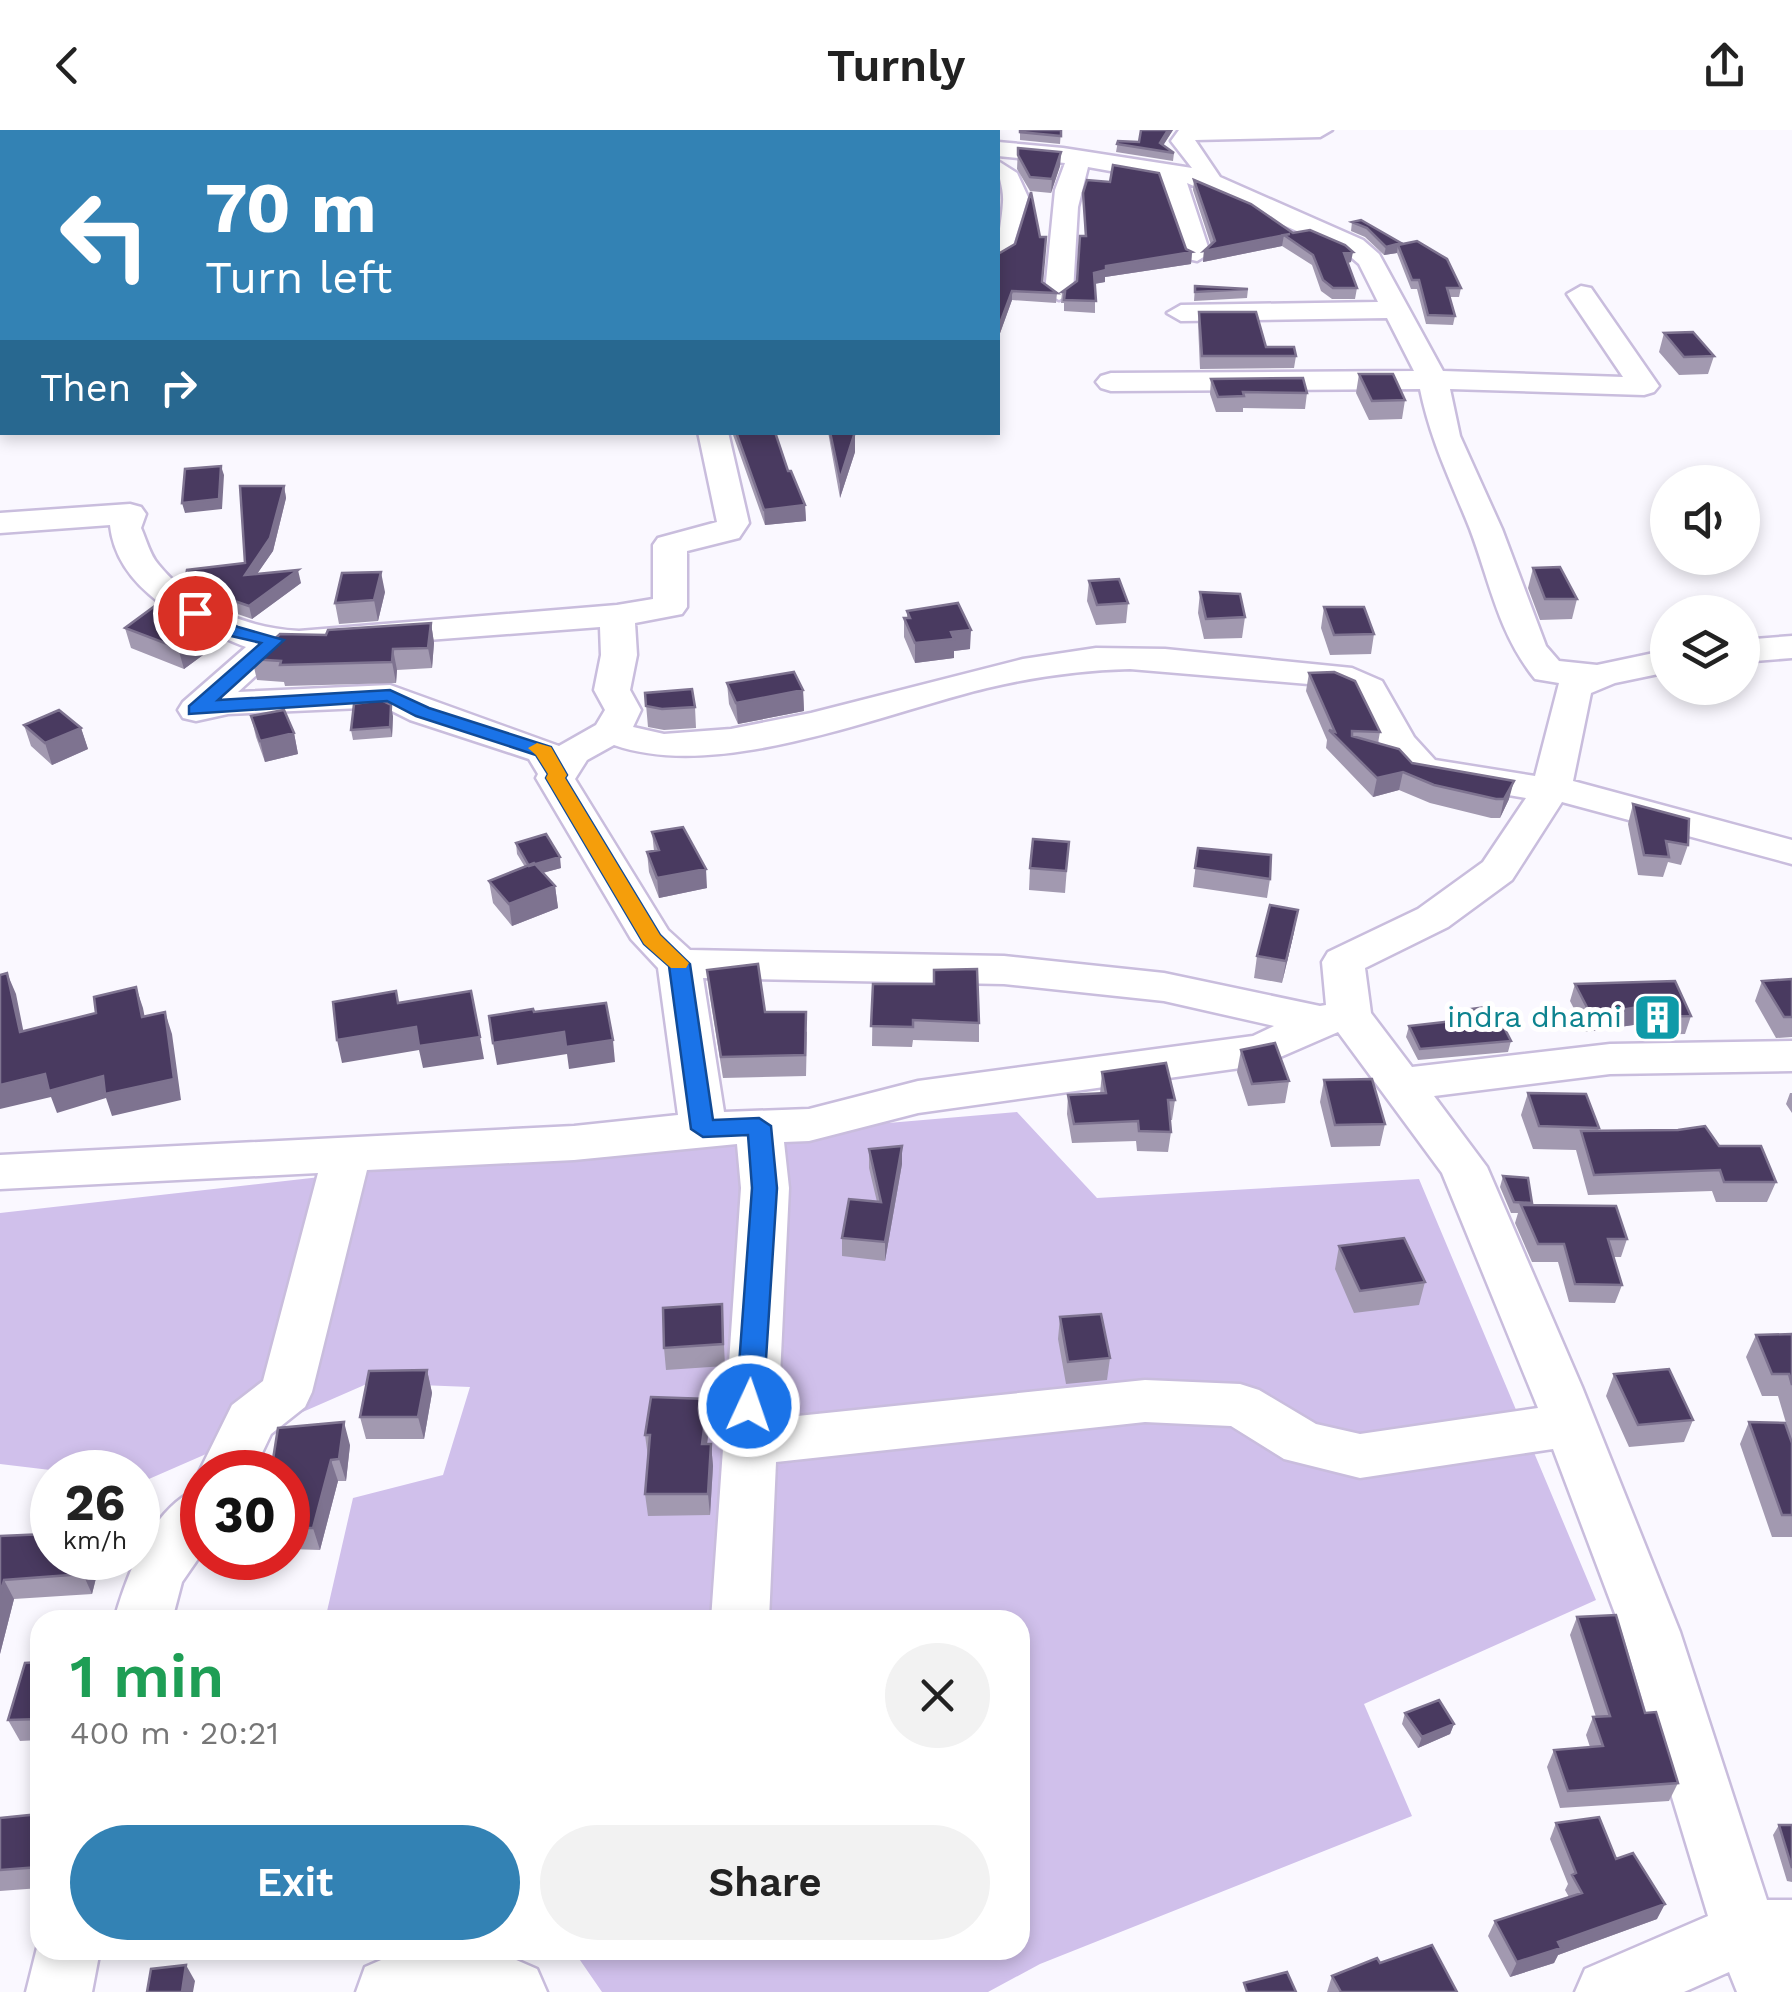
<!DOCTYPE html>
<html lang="en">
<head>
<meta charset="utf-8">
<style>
	:root { --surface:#fff; --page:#f2f2f2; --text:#222; --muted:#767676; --accent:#3382b4 }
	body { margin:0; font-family:"Work Sans",sans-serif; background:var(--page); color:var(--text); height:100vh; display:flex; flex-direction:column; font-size:38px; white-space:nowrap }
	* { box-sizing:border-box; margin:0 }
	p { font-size:32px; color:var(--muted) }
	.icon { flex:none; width:55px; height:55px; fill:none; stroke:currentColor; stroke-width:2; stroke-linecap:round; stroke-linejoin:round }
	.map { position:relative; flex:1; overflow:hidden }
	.drawer { position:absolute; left:30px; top:1480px; width:1000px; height:350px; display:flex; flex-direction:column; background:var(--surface); border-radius:30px; box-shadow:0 5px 15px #0003 }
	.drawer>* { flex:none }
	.banner { position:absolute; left:0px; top:0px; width:1000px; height:305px; box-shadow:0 5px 15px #0003; background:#3382b4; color:#fff; overflow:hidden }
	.buttons { position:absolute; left:1650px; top:335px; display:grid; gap:20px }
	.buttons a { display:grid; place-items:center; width:110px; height:110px; border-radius:50%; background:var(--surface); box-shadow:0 5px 15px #0003; font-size:50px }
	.speed { position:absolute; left:30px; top:1320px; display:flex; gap:20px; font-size:50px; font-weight:700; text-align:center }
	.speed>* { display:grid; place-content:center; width:130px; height:130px; border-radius:50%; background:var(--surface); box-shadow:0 5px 15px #0003; line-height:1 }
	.speed small { font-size:25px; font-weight:400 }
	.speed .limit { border:15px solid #d22; background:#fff; color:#111 }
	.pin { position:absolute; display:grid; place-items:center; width:85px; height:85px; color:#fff; margin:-42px; border:5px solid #fff; border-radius:50%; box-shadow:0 2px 10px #0007 }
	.me { position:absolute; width:110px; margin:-55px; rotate:3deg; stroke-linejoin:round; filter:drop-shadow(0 0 8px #0008) }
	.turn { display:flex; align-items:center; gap:35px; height:210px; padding:0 40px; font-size:45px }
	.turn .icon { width:130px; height:130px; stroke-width:2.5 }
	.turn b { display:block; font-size:70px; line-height:85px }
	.then { display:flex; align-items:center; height:95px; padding:0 40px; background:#0003; gap:20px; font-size:38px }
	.round { display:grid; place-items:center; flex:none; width:105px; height:105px; border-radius:52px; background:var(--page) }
	.head { display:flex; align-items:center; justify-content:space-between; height:170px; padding:0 40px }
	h1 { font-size:60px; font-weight:600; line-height:75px; color:#1e9e55 }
	.button { display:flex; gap:20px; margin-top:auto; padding:20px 40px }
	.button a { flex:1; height:115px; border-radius:60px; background:var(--accent); color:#fff; font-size:40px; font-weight:600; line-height:115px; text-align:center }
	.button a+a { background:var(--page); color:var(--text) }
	header { display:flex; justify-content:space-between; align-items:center; height:130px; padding:0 40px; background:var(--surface); font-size:45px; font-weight:600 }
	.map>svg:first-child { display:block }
	.green { fill:#d0c0eb }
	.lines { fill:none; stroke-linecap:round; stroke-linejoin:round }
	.minor-casing { stroke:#c9bddd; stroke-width:5 }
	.minor { fill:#fff; fill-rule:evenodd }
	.wall { fill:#a299b0 }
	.shaded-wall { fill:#7e7390 }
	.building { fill:#493a60; stroke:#7e7390; stroke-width:2.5 }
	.route { fill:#1a73e8; stroke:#114b97; stroke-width:2.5 }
	.slow { fill:#f59e0b }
	.labels { text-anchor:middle; stroke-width:10; stroke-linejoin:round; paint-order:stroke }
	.culture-label { font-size:30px; fill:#0d838f; stroke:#fff; text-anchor:end }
</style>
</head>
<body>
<header><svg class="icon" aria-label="back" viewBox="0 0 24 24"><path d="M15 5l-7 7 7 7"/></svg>Turnly<svg class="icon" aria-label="share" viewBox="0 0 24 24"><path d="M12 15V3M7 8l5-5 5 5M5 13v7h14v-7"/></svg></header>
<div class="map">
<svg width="1792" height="1862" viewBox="0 0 1792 1862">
	<rect width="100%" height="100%" fill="#faf8ff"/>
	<path class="green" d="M1017,982L1097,1068L1419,1049L1596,1470L1364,1574L1412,1686L1040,1834L988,1862H602L573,1820H1020V1490H325L353,1368L443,1345L470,1257L369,1253L142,1352L138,1351V1342H67L0,1334V1083L515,1025Z"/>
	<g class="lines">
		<defs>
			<path id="minor" d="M85,0H109L110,2H87Z
				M714,0H738V2H715Z
				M1179,0H1332L1320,7L1195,10L1220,47L1363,110L1379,124L1443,241L1623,247L1567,164L1581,156L1591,158L1659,256L1654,262L1644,265L1450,259L1460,306L1502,399L1546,516L1559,531L1597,535L1668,520V542L1615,553L1591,563L1573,651L1792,710V734L1562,672L1512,750L1448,797L1365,838L1371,883L1412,937L1610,914L1792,911V941L1610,944L1434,966L1487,1037L1582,1257L1680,1502L1767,1770H1792V1862H1737L1729,1842L1684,1862H1575L1585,1839L1708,1786L1622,1502L1553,1319L1360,1348L1284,1329L1231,1296L1145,1292L776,1332L769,1490H711L723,1319L720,1313L724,1306L741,1058L737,1014L574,1030L367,1040L312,1262L305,1277L271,1304L253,1342H202V1349L199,1342L232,1275L263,1251L318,1043L0,1059V1025L574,996L678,985L658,838L631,809L536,648L538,644L529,629L410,590L384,577L228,584L196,591L183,588L178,580L183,572L246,517C191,495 117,462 110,395L0,403V383L130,374L141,377L146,384L141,398C146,409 150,425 158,434C192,476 247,498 299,501L617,475L653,469V415L658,408L717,392L698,302H728L749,393L739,408L687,421V477L682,484L635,493L637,525L630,560L641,580L633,597L664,604L731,599L811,583L1023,529L1096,518L1165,519L1352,538L1382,551L1414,607L1435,630L1535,646L1559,553L1535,549C1498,503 1490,452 1470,399C1450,349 1431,312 1420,259L1111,261L1101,258L1096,252L1101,246L1111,243L1414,241L1387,188L1181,191L1167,183L1181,175L1378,172L1359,134L1345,122L1187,53L1210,123L1197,131L1188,129L1161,50L1088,37L1078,77L1073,162L1059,170L1045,162L1055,60L1065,33L998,26V12L1063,18L1192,38L1171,11ZM600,497L601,525L594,560L605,580L596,595L559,616L390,555L238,562L283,521ZM1130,539L1332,556L1355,566L1379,612L1409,648L1526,668L1483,732L1418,779L1328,822L1322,832L1326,875L1320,876L1164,843L1004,826L690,820L668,800L575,649L587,630L614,615C720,652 880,584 987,558C1034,547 1081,540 1130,539ZM703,848L1004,854L1164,871L1274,896L1253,906L918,951L809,979L724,982ZM1338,902L1442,1043L1538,1278L1360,1304L1316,1294L1259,1260L1240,1254L1145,1250L778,1288L789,1058L784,1012L809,1011L918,983L1262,935Z
				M998,31L1017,43L1028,67L1011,122L998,130C997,110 1002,91 1003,72C1004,57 997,45 998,31Z
				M0,83H2V99H0Z
				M1792,506V528L1742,532V510Z
				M202,1357V1423L182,1452L172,1490H114C127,1444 153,1374 202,1357Z
				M40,1806V1820H100L92,1862H26Z
				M388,1827L514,1829L537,1839L547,1862H356L365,1837Z"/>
		</defs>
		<use href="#minor" class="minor-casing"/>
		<use href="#minor" class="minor"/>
	</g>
	<path class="wall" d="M1020,0H1061L1060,14L1020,10Z
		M1141,0H1173L1163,15L1174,23L1173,31L1116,22L1118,11L1139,12Z
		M1018,18L1061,22L1060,36L1051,63L1030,61L1017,39Z
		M1194,50L1293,103L1351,132L1348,133L1357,158L1355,169H1332L1321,161L1312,135L1282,116L1203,132L1204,121L1211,115L1193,60Z
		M1083,63L1192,122L1191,134L1105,147V152L1095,154V183L1064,181V173H1061L1062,162L1077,151L1085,106Z
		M1361,90L1461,158L1459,167H1450L1455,186L1453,195L1426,194L1417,159H1411L1397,123L1384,125L1365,107L1351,101L1352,92Z
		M998,119V124L1057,163L1056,173L1012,170L999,206H998Z
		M1195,156L1248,159L1247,168L1194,171Z
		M1199,182L1266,217L1296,226L1294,238L1200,239L1198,194Z
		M1664,203L1714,226L1708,244L1679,245L1659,222Z
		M1359,244L1405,270L1402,289L1369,290L1356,263Z
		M1211,249L1307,263L1305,279L1243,278V282H1216L1210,264Z
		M732,302H775L788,341L805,375L806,391L765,395Z
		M828,302H855V322L840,368Z
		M284,356L286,368L273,421L257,444L301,453L252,489L223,479L190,459L186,446L245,433Z
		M1533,438L1577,469L1572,489L1540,490L1528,458Z
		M1089,451L1128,473L1126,493L1096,495L1087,471Z
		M385,462L378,491L339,494L335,473Z
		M1200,462L1245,487L1242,508L1204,509L1198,483Z
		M1324,477L1374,504L1371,524L1330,525L1321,498Z
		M907,481L970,519L954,521V528L915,533L904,507V488H907Z
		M431,493L434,513L432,538L397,540L396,553L285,556L284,552L257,550L252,529L326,505Z
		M125,498L222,511L184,539L131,518Z
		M1309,543L1380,602L1378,613L1412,633L1509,669L1500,688H1491L1430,673L1399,660L1373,667L1326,618L1327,610L1306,561Z
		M727,553L803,560L804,581L738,594L729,574Z
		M645,563L695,577L696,598L664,600L648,597Z
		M251,586L294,603L298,624L265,632L256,607Z
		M393,586L392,607L353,610L351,600Z
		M24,595L81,598L88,619L52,635L31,616Z
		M1633,674L1688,715L1681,735L1668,732L1663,747L1638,745L1628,694Z
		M652,702L707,758L659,768L649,742L647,722L654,721Z
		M1069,712L1065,763L1029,760L1030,738Z
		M516,713L561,738L543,743L555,756L558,778L512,796L493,773L489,751L525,737L517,724Z
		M1198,718L1270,749L1267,768L1193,757Z
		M1294,802L1282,853L1254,848L1257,826Z
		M707,840L765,882L807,902L806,946L723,948L709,861Z
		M1792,849V907L1776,908L1755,871L1762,851Z
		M873,854L979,893V912L913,910L912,917L872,916Z
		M1575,854L1691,886L1685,904L1644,905L1640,894L1586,902L1570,871Z
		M1456,881L1511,911L1508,922L1418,930L1406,907L1409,896L1453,891Z
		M1241,920L1289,951L1285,973L1248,976L1237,942Z
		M1102,942L1175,970L1172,990H1170L1171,1002L1168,1022L1137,1021L1136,1011L1072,1013L1067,984L1068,965L1100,964Z
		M1324,950L1385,994L1380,1016L1331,1017L1320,972Z
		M1528,963L1599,998L1598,1001L1719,1016L1776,1052L1767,1072H1716L1712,1061L1588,1065L1576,1020L1533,1019L1521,985Z
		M1790,963H1792V983L1786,974Z
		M902,1016V1034L885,1131L842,1126V1108L877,1072L869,1038V1019Z
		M1503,1046L1532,1073L1531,1075L1627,1109L1621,1127H1613L1622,1155L1615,1173L1569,1172L1558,1132H1532L1515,1093L1518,1083H1511L1500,1057Z
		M1339,1116L1425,1152L1419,1175L1354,1183L1335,1139Z
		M722,1174L725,1236L666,1240L664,1218Z
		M1060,1187L1110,1228L1107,1250L1066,1254L1058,1209Z
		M1792,1204V1313L1778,1266H1762L1746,1227L1756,1205Z
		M427,1240L432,1263L424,1309H366L360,1287Z
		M1614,1244L1693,1290L1684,1312L1629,1317L1606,1266Z
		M710,1291L707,1314H711L713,1336L710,1385L648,1386L645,1364L648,1327L645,1305Z
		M1749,1292L1792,1313V1407H1772L1740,1314Z
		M350,1315L346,1351H338L320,1420L288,1419V1342Z
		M1,1406L101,1428L92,1464L14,1469L0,1524Z
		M1577,1487L1645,1583L1678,1653L1669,1671L1560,1678L1547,1637L1554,1620L1590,1617L1586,1605L1593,1587H1596L1570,1505Z
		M40,1532V1610L20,1611L8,1590Z
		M1405,1583L1454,1594L1450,1604L1418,1618L1402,1594Z
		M40,1684V1758L0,1761V1688Z
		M1556,1693L1616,1729L1657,1789L1558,1825L1554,1833L1510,1847L1488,1806L1495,1791L1569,1767L1565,1760L1568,1754L1550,1709Z
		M1779,1695H1792V1752L1787,1751L1773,1705Z
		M380,1820H447L446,1824Z
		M1380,1833L1457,1862H1327L1332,1846Z"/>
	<path class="shaded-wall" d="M599,0H607V2H574Z
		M1168,0H1173L1159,22L1160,13Z
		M1061,22L1060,36L1051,63L1052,49Z
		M1284,105L1282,116L1203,132L1204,121Z
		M1401,113L1398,115L1397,123L1384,125L1386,117Z
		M1192,122L1191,134L1105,147V152L1093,154L1094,143L1106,136Z
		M1353,122L1351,132L1342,134L1344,123Z
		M1012,161V170L999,206V196Z
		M2,178V207L0,218V187Z
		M855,303V322L840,368V349Z
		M221,336L224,345L222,379L185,383L182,373Z
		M284,356L286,368L273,421L248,457L245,445Z
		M805,375L806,391L765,395L764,380Z
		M298,440L301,453L252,489L249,476Z
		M381,442L385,462L378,491L374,470Z
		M217,490L222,511L184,539L178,518Z
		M431,493L434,513L432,538L428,518Z
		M971,500L970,519L954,521V528L915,533V513L951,502Z
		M393,519L397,540L396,553L392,532Z
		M803,560L804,581L738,594L736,573Z
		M391,575L393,586L392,607L390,597Z
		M81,598L88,619L52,635L45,613Z
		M294,603L298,624L265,632L260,611Z
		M1403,642L1399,660L1373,667L1377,648Z
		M1514,651L1509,669L1500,688L1504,669Z
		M560,727L561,738L530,746L529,736Z
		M706,739L707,758L659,768L657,748Z
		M555,756L558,778L512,796L509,774Z
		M1298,780L1294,802L1282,853L1286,831Z
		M7,843L16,864L28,924L20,902Z
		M136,857L143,878L149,909L142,887Z
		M1645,876L1640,894L1586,902L1591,885Z
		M165,882L172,904L181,970L112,986L106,968L57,983L51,967L0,979V955L45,944Z
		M416,897L480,907L484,929L423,938L419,920L342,933L337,910Z
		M564,902L613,910L615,932L569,939L567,924L497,935L493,913Z
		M902,1016V1034L885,1131V1112Z
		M427,1240L432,1263L424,1309L418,1287Z
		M708,1269L710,1291L704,1336L702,1314Z
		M344,1292L350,1315L346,1351L339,1329Z
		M711,1314L713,1336L710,1385L708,1364Z
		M331,1330L338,1351L320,1420L313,1398Z
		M87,1428H101L92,1464L83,1444Z
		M4,1450L14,1469L0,1524V1465Z
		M1454,1594L1450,1604L1418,1618L1422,1607Z
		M1665,1774L1657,1789L1558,1825L1554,1833L1510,1847L1517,1832L1558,1812Z
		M186,1835L195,1851L193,1862H182Z"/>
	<path class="building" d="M28,0H61V2H29Z
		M214,0H301L300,2H214Z
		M428,0H599L574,2H427Z
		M607,0H678L677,2H608Z
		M892,0H916V2H892Z
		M1020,0H1061V6L1020,2Z
		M1141,0H1168L1160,13L1174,23L1117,14L1118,11L1139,12Z
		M1018,18L1061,22L1052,49L1030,47L1018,25Z
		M1113,35L1159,43L1186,119L1192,122L1106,136V140L1094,143L1096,171L1064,170L1065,162H1062L1077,151L1080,106H1086L1083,63L1087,50L1110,52Z
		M1194,50L1251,74L1293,103L1310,100L1345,115L1353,122L1344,123L1357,158H1333L1323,150L1313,125L1284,105L1290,104L1204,121L1215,111Z
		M1031,62L1040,107H1046L1042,152L1057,163L1012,161L999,196H998V119V124L1015,114Z
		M1361,90L1401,113L1386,117L1367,98L1352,92Z
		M1417,111L1447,129L1461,158H1447L1455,186L1428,185L1419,150H1412L1398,115Z
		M0,119H2V178L0,187Z
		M1195,156L1248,159L1195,162Z
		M1199,182H1256L1266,217H1294L1296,226H1202Z
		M1693,202L1714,226L1684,227L1664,203Z
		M1359,244H1393L1405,270L1372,271Z
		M1303,248L1307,263L1243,262L1244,266L1218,267L1211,249Z
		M736,302H775L788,341H791L805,375L764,380Z
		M830,302H855L840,349Z
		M221,336L219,369L182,373L185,339Z
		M240,356H284L270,408L245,445L298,440L249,476L220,466L186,446L187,440L245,433Z
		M1560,437L1577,469H1545L1533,438Z
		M381,442L374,470L335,473L342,443Z
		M1119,449L1128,473L1097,475L1089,451Z
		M1200,462L1240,464L1245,487L1206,489Z
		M167,467L217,490L178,518L125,498Z
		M958,473L971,500L951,502L954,509L915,513L904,488H910L907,481Z
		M1324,477H1364L1374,504L1334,505Z
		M431,493L428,518L393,519L392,532L280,535L281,531L252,529L280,504L326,505L328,500Z
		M794,542L803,560L736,573L727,553Z
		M1334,542L1355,551L1380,602L1352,601V606L1399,619L1412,633L1514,651L1504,669H1496L1434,655L1403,642L1377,648L1329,600L1335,602L1309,543Z
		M692,559L695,577L662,579L646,576L645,563Z
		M381,570L391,575L390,597L351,600L354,574Z
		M59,580L81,598L45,613L24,595Z
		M284,580L294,603L260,611L251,586Z
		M1633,674L1689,689L1688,715L1666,711L1669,727L1644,725Z
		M683,697L706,739L657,748L647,722L659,720L652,702Z
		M546,704L560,727L529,736L516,713Z
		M1033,709L1069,712L1066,741L1030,738Z
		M1198,718L1271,725L1270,749L1195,738Z
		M534,733L555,756L509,774L489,751Z
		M1270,775L1298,780L1286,831L1257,826Z
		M758,834L765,882H806L805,925L721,927L707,840Z
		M977,839L979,893L913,890V897L871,896L873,854H934V840Z
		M7,843L20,902L96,883L94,867L136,857L142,887L165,882L174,949L105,964L103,946L49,961L45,944L0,955V845Z
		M1792,849V887H1784L1762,851Z
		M1675,851L1691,886L1650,887L1645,876L1591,885L1575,854Z
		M396,861L398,873L471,861L480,907L419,916L416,897L337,910L333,872Z
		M606,873L613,910L566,917L564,902L493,913L489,886L533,879L534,882Z
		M1493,876L1511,911L1420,919L1409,896L1462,890L1456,881Z
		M1275,913L1289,951L1252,954L1241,920Z
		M1166,933L1175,970H1168L1171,1002L1139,1001L1138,991L1074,994L1068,965L1106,963L1102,942Z
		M1372,949L1385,994L1335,995L1324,950Z
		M1528,963L1586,964L1599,998L1539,996Z
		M1705,996L1719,1016H1761L1776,1052H1724L1720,1040L1594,1045L1581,1001L1678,1000Z
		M902,1016L885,1112L842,1108L849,1069L881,1072L869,1019Z
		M1503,1046L1528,1048L1532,1073L1514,1072Z
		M1521,1075L1616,1076L1627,1109H1608L1622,1155L1575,1154L1564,1114H1538Z
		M1404,1108L1425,1152L1360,1161L1339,1116Z
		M722,1174L723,1214L664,1218L663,1178Z
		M1101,1184L1110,1228L1068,1232L1060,1187Z
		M1792,1204V1255L1789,1244H1772L1756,1205Z
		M1669,1239L1693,1290L1638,1295L1614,1244Z
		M427,1240L418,1287H360L369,1241Z
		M651,1267L708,1269L702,1314H711L708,1364H645L650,1305H645Z
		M344,1292L339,1329L331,1330L313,1398H288V1342H271L278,1298Z
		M1749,1292L1785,1293L1792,1313V1385H1782Z
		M52,1368V1428H87L83,1444L4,1450L0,1465V1406L46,1404Z
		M1616,1485L1645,1583L1656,1582L1678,1653L1568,1661L1554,1620L1603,1616L1593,1587L1610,1586L1577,1487Z
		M40,1532V1589L8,1590L25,1533Z
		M1439,1570L1454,1594L1422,1607L1405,1583Z
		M40,1684L39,1737L0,1740V1688Z
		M1599,1687L1616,1729L1633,1723L1665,1774L1558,1812L1561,1818L1517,1832L1495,1791L1582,1763L1572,1745L1576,1743L1556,1693Z
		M1779,1695H1792V1738Z
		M1432,1815L1457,1862H1341L1332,1846L1377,1828L1380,1833Z
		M186,1835L182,1862H147L151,1839Z
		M1287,1842L1296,1862H1247L1244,1853Z"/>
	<path class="route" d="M195,478L238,497L284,510L218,570L390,560L429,578L551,617L567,645L565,648L660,805L690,834L713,990L759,988L771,996L777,1058L763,1276L759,1284L749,1287L740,1284L736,1276L752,1058L748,1005L703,1007L691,999L669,836L644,814L546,648L548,644L536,625L416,586L387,571L189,584V576L261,513L227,505L189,487V480Z"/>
	<path class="slow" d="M537,613L551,617L567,645L565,648L660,805L689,833L686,838H671L644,814L546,648L548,644L536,625L528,618Z"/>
	<defs>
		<symbol id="building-square" viewBox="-11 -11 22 22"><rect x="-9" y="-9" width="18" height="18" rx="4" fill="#0f9aa8" stroke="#fff"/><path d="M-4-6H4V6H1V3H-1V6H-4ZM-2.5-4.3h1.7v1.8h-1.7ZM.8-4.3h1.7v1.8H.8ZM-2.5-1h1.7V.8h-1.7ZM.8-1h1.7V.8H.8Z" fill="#fff"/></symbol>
	</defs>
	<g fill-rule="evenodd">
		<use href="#building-square" x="1630" y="860" width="55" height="55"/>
	</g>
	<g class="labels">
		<g class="culture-label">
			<text x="1622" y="897">indra dhami</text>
		</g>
	</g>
</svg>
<div class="buttons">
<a><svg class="icon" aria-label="sound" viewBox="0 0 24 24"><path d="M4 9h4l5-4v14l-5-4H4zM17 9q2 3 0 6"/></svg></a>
<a><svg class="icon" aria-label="layers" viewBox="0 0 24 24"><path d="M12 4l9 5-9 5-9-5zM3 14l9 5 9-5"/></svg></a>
</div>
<div class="speed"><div>26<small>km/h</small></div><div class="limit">30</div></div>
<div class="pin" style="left:195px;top:483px;background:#d93025"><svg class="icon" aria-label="arrive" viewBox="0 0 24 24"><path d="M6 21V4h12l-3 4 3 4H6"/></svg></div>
<svg class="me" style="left:749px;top:1276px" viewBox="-20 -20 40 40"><circle r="17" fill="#1a73e8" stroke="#fff" stroke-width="3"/><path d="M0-11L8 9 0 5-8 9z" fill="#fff"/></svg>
<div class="banner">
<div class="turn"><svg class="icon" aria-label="left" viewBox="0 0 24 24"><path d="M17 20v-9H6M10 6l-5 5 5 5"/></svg><div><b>70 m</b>Turn left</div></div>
<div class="then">Then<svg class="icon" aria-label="right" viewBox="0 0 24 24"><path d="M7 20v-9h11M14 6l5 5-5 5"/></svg></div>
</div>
<section class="drawer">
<div class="head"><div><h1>1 min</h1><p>400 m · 20:21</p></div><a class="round"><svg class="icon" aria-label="close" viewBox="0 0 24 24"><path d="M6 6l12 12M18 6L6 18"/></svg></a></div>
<div class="button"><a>Exit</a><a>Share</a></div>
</section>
</div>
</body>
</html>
